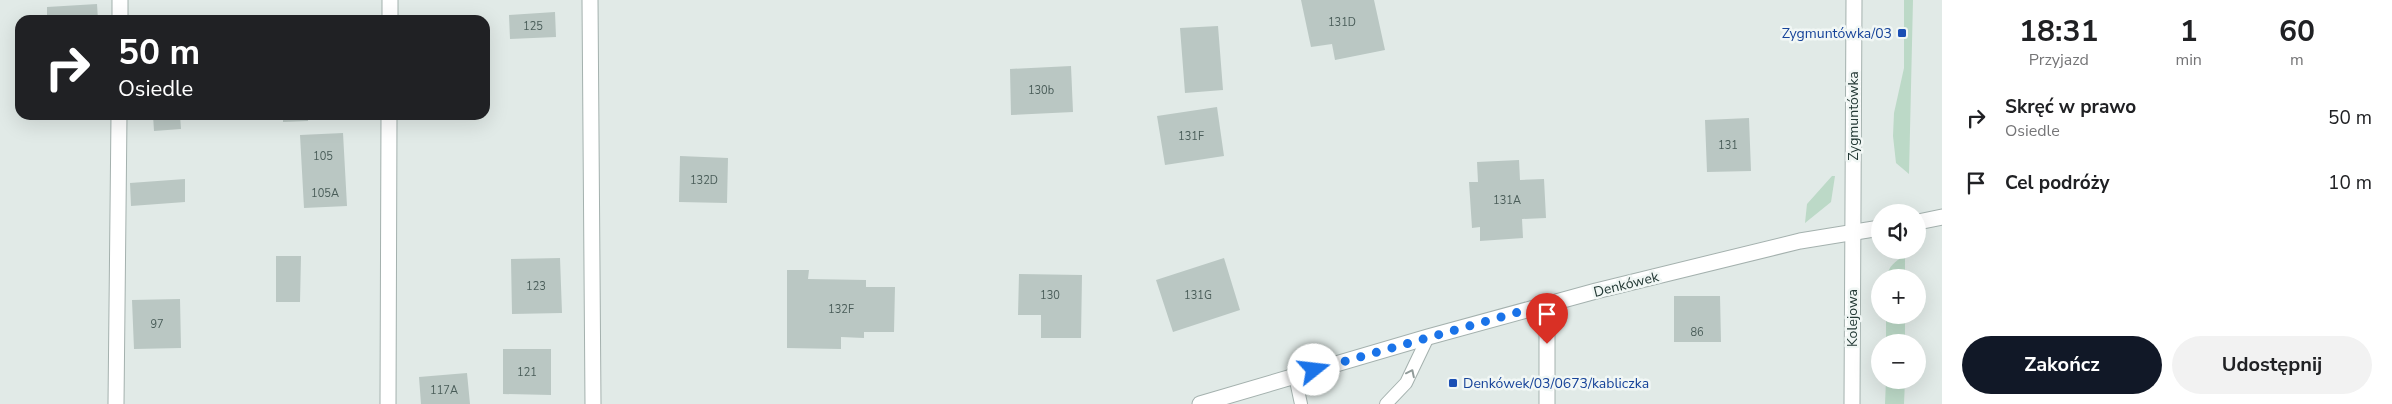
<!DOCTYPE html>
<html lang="pl">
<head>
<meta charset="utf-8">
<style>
	:root { --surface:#fff; --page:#f2f2f2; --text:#202124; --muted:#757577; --accent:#111827 }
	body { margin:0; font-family:"Nunito Sans",sans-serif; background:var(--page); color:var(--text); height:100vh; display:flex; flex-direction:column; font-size:19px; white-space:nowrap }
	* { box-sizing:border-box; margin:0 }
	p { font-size:16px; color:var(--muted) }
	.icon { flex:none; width:28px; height:28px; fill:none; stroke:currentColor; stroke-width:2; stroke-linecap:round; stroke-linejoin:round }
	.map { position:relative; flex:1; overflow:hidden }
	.side { display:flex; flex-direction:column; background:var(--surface); width:450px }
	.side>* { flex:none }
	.guide { position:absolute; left:15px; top:15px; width:475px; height:105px; border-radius:15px; box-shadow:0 5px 20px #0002; background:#202124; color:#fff; overflow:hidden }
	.controls { position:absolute; left:1871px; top:204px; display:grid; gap:10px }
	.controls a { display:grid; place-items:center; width:55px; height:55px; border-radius:50%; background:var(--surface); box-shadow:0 5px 20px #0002; font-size:25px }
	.pin { position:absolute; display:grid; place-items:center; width:42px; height:42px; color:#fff; margin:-51px -21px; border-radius:50% 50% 50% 0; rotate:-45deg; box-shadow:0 0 5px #0007 }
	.pin .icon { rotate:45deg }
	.me { position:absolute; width:55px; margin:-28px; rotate:74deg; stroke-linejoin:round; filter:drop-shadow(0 0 4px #0008) }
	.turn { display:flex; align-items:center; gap:18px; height:105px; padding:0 20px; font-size:22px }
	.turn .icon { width:65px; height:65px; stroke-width:2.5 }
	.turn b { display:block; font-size:35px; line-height:42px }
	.eta { display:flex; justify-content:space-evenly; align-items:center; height:85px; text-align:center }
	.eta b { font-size:30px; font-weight:700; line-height:35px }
	.primary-button { display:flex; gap:10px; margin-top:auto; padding:10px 20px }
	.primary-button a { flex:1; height:58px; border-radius:30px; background:var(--accent); color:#fff; font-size:20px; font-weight:700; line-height:58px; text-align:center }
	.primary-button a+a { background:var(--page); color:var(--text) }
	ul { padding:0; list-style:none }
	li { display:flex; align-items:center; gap:15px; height:65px; padding:0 20px }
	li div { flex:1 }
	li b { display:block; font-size:19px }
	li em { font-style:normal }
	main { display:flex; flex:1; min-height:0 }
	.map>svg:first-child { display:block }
	.green { fill:#bcd9c7 }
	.building { fill:#bac7c3 }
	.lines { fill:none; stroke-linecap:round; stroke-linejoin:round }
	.service-casing { stroke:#a4b1ae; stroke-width:14 }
	.minor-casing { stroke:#a4b1ae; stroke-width:17 }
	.tertiary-casing { stroke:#a4b1ae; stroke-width:17 }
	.service { stroke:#fff; stroke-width:12 }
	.minor { stroke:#fff; stroke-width:15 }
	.tertiary { stroke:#fff; stroke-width:15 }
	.oneway { stroke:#919c9a }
	.route { stroke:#1a73e8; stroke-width:9; stroke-dasharray:0 16.2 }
	.transit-dot { fill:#1a4fb4; stroke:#f1f7f5; stroke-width:2 }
	.labels { text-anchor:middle; stroke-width:5; stroke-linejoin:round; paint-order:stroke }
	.number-label { font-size:11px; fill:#495c58 }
	.transit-label { font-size:14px; fill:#164399; stroke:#f1f7f5; text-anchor:end }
	.street-label { font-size:14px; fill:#233935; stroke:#f1f7f5 }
</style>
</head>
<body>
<main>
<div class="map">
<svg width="1942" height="404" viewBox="0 0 1942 404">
	<rect width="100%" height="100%" fill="#e1eae7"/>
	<path class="green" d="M1904,0H1913L1909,174L1896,163L1893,136L1894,113L1904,68Z
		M1832,176H1835L1831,202L1805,223L1807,204Z
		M1905,255V277H1887C1888,266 1896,261 1905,255Z
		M1886,315H1905V342H1886Z
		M1886,380H1905L1904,404H1885Z"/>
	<path class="building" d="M1301,0H1374L1385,50L1335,60L1332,44L1311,47Z
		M97,4L98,20H47V7Z
		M555,12L556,37L510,39L509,15Z
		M1218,26L1223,90L1185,93L1180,28Z
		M1071,66L1073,112L1011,115L1010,69Z
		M1217,107L1224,156L1165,165L1157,116Z
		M153,115H180L181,129L154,131Z
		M283,115H308V121L283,122Z
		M1749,118L1751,171L1707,172L1705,120Z
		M343,133L347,206L304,208L300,135Z
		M680,156L728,158L727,203L679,202Z
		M1519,160L1520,180L1544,179L1546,218L1522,219L1523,238L1480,241V227L1472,228L1469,182H1478L1477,162Z
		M185,179V202L131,206L130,183Z
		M276,256H301L300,302H276Z
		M560,258L562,313L512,314L511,259Z
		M1224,258L1240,310L1173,332L1156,280Z
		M787,270H809L808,279L866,280V287H895L894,332H864V338L841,337V349L787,348Z
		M1019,274L1082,275L1081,338H1041V315H1018Z
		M1674,296H1720L1721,342H1674Z
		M180,299L181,348L134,349L132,300Z
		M503,349H551V395L503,394Z
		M467,373L470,404H421L419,377Z"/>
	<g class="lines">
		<defs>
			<path id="service" d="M1295,376L1301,404
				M1386,404L1406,383L1428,337"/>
			<path id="minor" d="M590,0L593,404
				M120,20V0
				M390,20V0
				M1918,222L1942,217
				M116,404L119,115
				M388,404L389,115
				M1200,404L1428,337L1596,291L1800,241L1880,228
				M1547,404V304"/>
			<path id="tertiary" d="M1852,404L1854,0"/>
		</defs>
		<use href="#service" class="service-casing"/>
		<use href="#minor" class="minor-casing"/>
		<use href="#tertiary" class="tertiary-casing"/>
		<use href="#service" class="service"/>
		<use href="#minor" class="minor"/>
		<use href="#tertiary" class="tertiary"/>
	</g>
	<defs><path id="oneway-chevron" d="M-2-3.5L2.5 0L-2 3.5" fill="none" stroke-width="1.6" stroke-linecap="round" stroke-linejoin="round" transform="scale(1.25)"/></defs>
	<use class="oneway" href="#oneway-chevron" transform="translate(1411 373) rotate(-64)"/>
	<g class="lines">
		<path class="route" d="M1314,370L1547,304V344"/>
	</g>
	<g class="transit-dot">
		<rect x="1897" y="28" width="10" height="10" rx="2.5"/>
		<rect x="1448" y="378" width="10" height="10" rx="2.5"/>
	</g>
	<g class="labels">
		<g class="number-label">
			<text x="1342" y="26">131D</text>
			<text x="533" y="30">125</text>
			<text x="1041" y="94">130b</text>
			<text x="1191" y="140">131F</text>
			<text x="1728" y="149">131</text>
			<text x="323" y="160">105</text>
			<text x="704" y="184">132D</text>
			<text x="325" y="197">105A</text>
			<text x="1507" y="204">131A</text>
			<text x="536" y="290">123</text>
			<text x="1050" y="299">130</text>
			<text x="1198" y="299">131G</text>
			<text x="841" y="313">132F</text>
			<text x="157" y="328">97</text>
			<text x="1697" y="336">86</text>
			<text x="527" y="376">121</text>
			<text x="444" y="394">117A</text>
		</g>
		<g class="transit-label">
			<text x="1892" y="38">Zygmuntówka/03</text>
			<text x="1463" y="388" text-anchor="start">Denkówek/03/0673/kabliczka</text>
		</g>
		<g class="street-label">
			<text transform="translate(1853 116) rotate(-90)" y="5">Zygmuntówka</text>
			<text transform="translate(1626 284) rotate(-14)" y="5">Denkówek</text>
			<text transform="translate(1852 318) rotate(-90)" y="5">Kolejowa</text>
		</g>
	</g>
</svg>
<div class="controls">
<a><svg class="icon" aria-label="sound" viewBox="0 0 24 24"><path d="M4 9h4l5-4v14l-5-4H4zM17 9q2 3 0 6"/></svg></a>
<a>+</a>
<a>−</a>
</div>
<div class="pin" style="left:1547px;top:344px;background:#d93025"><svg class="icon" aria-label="arrive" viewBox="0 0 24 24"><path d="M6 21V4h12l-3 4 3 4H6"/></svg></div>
<svg class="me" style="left:1314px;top:370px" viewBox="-20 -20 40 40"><circle r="19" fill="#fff"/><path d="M0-13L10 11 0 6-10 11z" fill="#1a73e8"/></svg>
<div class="guide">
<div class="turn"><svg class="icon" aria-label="right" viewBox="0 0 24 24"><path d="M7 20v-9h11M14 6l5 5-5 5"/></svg><div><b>50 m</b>Osiedle</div></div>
</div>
</div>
<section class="side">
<div class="eta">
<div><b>18:31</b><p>Przyjazd</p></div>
<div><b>1</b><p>min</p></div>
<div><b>60</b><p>m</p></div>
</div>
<ul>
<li><svg class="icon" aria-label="right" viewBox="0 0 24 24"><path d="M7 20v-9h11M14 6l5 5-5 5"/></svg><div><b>Skręć w prawo</b><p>Osiedle</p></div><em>50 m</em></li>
<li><svg class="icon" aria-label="arrive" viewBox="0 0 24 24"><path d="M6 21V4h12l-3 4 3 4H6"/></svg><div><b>Cel podróży</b></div><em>10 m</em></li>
</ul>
<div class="primary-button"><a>Zakończ</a><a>Udostępnij</a></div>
</section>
</main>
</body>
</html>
